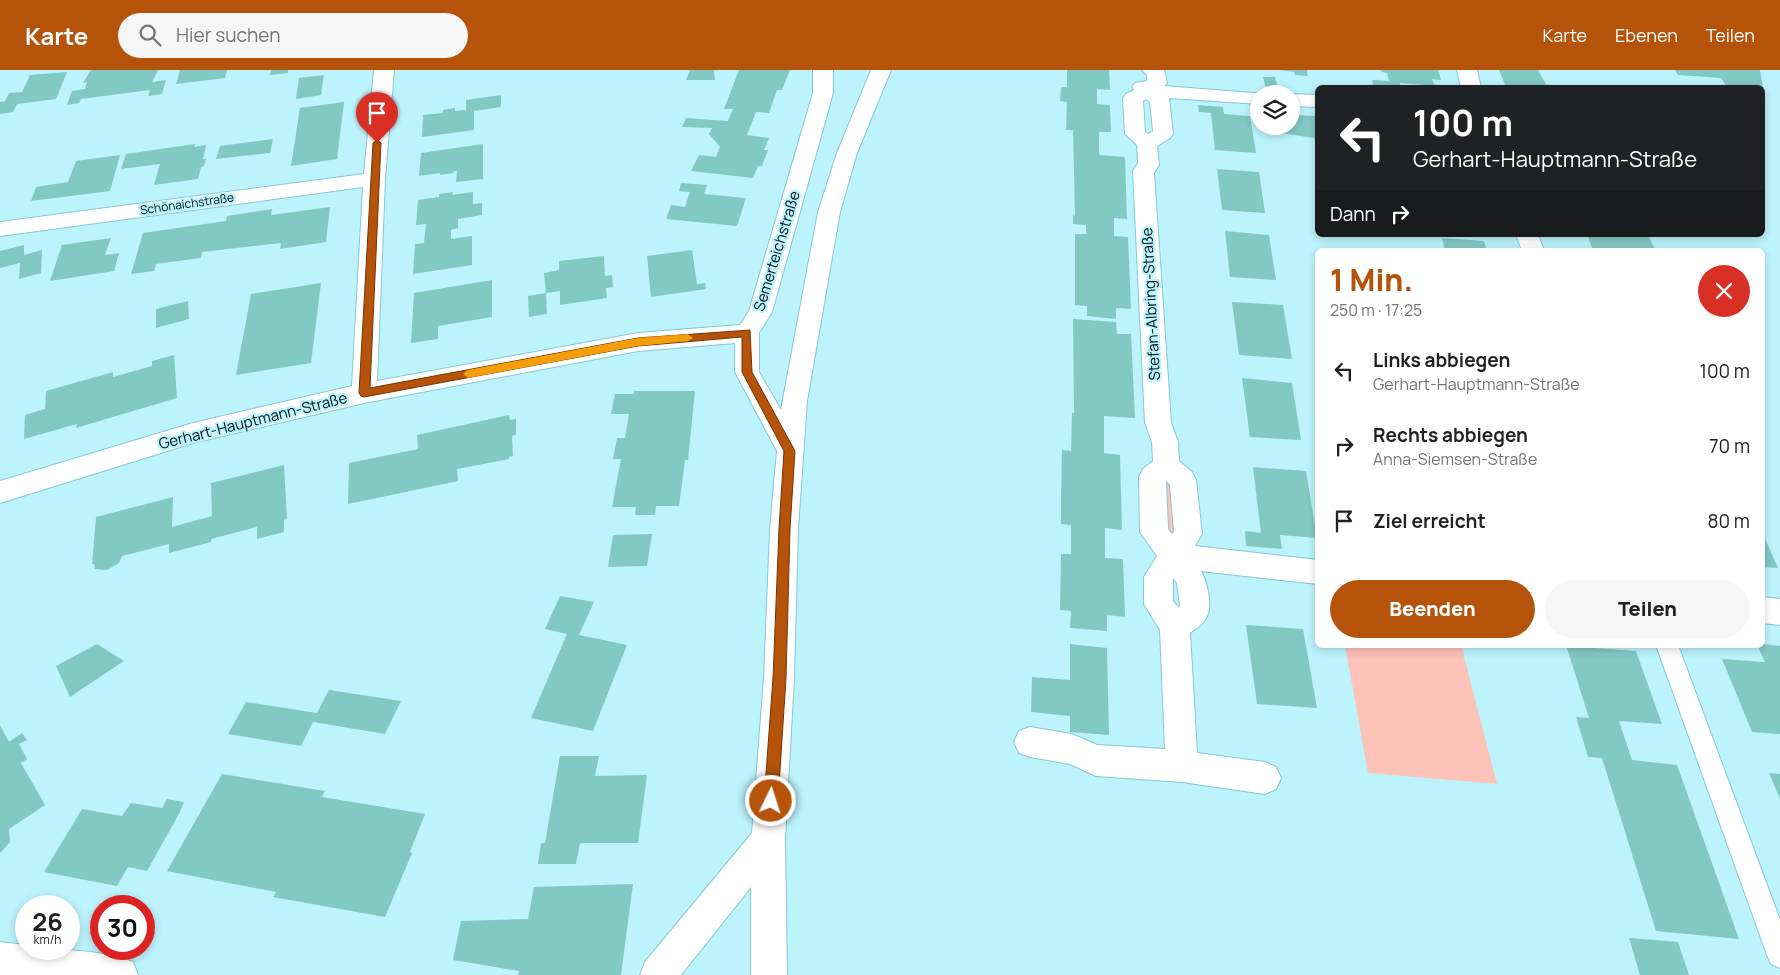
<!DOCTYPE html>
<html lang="de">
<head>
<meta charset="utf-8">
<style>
	:root { --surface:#fff; --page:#f6f6f6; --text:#202124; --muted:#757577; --accent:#b45309 }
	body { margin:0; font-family:Manrope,sans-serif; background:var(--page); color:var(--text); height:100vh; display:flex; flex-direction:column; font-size:19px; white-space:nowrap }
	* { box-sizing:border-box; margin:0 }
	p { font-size:16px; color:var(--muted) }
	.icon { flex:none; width:28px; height:28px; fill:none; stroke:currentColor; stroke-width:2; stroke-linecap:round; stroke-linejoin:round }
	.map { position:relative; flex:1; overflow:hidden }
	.side { position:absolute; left:1315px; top:178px; width:450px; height:400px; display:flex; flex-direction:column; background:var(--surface); border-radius:8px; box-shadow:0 2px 8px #0003 }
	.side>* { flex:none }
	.hud { position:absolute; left:1315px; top:15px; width:450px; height:152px; border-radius:8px; box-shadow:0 2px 8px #0003; background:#202124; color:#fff; overflow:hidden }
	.controls { position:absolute; left:1250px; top:15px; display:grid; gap:10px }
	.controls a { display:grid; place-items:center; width:50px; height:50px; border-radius:50%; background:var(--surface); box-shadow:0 2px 8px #0003; font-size:25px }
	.speed { position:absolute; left:15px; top:825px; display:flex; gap:10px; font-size:25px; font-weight:700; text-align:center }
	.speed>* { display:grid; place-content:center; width:65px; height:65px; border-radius:50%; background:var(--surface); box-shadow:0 2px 8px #0003; line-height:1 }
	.speed small { font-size:12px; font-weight:400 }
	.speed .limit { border:8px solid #d22; background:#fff; color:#111 }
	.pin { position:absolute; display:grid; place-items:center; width:42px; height:42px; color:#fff; margin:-51px -21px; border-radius:50% 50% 50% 0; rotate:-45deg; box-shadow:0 0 5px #0007 }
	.pin .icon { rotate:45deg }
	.me { position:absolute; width:55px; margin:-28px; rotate:4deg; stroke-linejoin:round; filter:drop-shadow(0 0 4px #0008) }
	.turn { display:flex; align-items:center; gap:18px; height:105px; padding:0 15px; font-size:22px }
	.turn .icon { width:65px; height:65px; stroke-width:2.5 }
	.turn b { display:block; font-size:35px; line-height:42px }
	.then { display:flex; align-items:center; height:48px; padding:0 15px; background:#0003; gap:10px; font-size:19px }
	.round { display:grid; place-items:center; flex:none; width:52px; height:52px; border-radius:26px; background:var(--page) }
	.headline { display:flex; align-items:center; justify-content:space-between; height:85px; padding:0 15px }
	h1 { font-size:30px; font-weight:800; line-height:38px; color:var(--accent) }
	.primary-button { display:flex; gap:10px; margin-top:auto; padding:10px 15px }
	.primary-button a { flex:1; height:58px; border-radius:30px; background:var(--accent); color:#fff; font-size:20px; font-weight:800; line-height:58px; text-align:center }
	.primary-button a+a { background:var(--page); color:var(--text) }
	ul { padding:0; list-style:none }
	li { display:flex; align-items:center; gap:15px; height:75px; padding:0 15px }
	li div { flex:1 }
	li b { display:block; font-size:19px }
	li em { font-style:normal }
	header { display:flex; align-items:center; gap:30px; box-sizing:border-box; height:70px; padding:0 25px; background:var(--accent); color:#fff }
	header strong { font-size:24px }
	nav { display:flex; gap:28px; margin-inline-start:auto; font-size:18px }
	.search { width:350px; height:45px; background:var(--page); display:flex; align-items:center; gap:12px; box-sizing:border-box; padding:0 18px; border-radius:28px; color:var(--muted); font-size:19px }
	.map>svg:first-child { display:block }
	.green { fill:#fdc2b8 }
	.building { fill:#82c9c3 }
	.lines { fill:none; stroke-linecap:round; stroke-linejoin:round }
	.lane-casing { stroke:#84c9d5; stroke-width:2 }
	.street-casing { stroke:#84c9d5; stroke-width:2 }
	.lane { fill:#fff; fill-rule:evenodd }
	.street { fill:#fff; fill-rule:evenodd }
	.route { fill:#b45309; stroke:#753606 }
	.slow { fill:#f59e0b }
	.labels { text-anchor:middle; stroke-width:4.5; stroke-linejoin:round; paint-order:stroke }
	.far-street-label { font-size:12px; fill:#001418; stroke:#bcf3fd }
	.street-label { font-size:15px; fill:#001418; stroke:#bcf3fd }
</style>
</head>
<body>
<header>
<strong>Karte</strong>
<div class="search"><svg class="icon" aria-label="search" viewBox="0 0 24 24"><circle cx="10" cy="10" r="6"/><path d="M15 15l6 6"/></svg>Hier suchen</div>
<nav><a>Karte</a><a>Ebenen</a><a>Teilen</a></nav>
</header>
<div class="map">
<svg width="1780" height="905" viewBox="0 0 1780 905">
	<rect width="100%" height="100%" fill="#bcf3fd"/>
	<path class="green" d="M1166,410L1170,411L1176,463L1173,465L1166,462Z
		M1345,575H1461L1497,714L1368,703Z"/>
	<path class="building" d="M91,0H158L152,12L166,10L162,24L148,26L150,20L81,29L79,33L67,35L72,21L85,19L87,12L83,13Z
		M180,0H227L225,8L176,14Z
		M271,0H288V3L270,5Z
		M690,0H714L715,10H686Z
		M739,0H790L782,20H777L769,43L756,42L747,65L769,68L764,80H768L762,96H758L753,108L691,101L699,85L716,87L720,77L709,64L712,58L682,57L686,48L728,51L733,39H724Z
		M1067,0H1109L1110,20L1097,19V34L1110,35L1111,62H1099V85L1125,87L1127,149L1114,148V166L1128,167L1131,239L1116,238V249L1087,246V236L1075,235V164H1086V155L1073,154V145L1075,146L1073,60H1066L1067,32L1060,31L1061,17H1067Z
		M1279,0H1307L1308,6L1295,5L1294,2Z
		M1381,0H1438L1441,10L1432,9L1435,16L1400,13L1401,18H1374L1372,10L1389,11L1387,3L1382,2Z
		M1499,0H1538L1548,18L1506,17Z
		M1675,0H1760L1763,18L1730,15L1729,17H1727L1721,8L1678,5Z
		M67,2L56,29L17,34L13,42L0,44V32L5,31L9,23L22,22L30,5Z
		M324,5L321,25L296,29L299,8Z
		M1263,7H1275L1278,20L1266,19Z
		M501,25V37L474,41V60L422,67L423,45L443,43V40L455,38V41L466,40V30Z
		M344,32L337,89L291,96L300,38Z
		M1198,35L1223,37L1224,44L1250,46L1256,83L1215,80L1211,43L1199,42Z
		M1291,45L1318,46V71L1314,68L1281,63L1279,56H1291Z
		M273,69L270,83L216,89L220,76Z
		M195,74L194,77L206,75L203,89H206L204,96L201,97L198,109L154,115L160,94L121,99L126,84Z
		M483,74V109L456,112L457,101H453L454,103L440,105V103L419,106L421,83Z
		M120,85L110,121L31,131L36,117L68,112L76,91Z
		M1217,99L1259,102L1265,143L1222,140Z
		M681,113L707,115L704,124L746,128L737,156L666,149L671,135L685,137L690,122L679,121Z
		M453,122L452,125L473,122V134L482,133V145L458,149V158L451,160V169L472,166V195L413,204L415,174L424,173L426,154L416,155L418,130L439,127V124Z
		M330,137L326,172L280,179L281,173L202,182L201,188L156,194L154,201L131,204L143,163L226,151L227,146L272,139L271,145Z
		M1225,161L1269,165L1276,210L1230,207Z
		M1580,165H1648L1655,180H1593L1588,167Z
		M111,168L105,185L119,183L114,201L50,211L62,175Z
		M1442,168L1484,171L1487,180H1445Z
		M24,175V185L42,180L41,203L19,209L20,193L0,198V181Z
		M692,180L697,214L705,213L706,219L651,227L647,186Z
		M604,186L605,206L612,205L613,217L606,218L607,228L560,235V221L546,223L544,203L559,200V191Z
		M492,210V247L438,256V269L411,273L414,223Z
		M321,213L311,293L236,305L251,224Z
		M546,223L547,244L529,247L528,226Z
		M188,231L189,249L156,258V239Z
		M1232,232L1283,235L1292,289L1239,285Z
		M1073,249L1116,252L1117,264H1131L1135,348L1104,346V383L1120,385L1122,460L1105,458V488L1123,489L1125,547L1107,545V561L1070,558L1071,541L1060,540L1061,484H1071V455L1061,454V428L1062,380L1071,381L1072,343H1074Z
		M174,285L177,328L76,358L77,354L24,369L25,345L45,339L46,321L113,302V307L152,296V291Z
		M1242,308L1292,313L1301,370L1250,367Z
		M634,321H695L688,390H685L679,436H656L655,445H635L636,437H612L621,389H613L617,368H625L629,344H611L615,324H634Z
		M509,345L510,350L516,349V365L512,366L513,386L509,387V389L457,399L458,411L348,434L349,393L418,379L417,365Z
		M284,395L287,449L284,450V462L257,469V457L211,469V472L169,483V474L122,486L119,493L107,500L95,499L94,494H92L96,447L173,427L172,457L212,446L211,413Z
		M1253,397L1306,401L1317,468L1280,465L1282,479L1246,476L1245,461L1261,463Z
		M1762,462L1778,498L1762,497Z
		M652,464L647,496L608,497L613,465Z
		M560,526L594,532L579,565L627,575L593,661L531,648L567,564L545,559Z
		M1246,555L1303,559L1317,638L1257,634Z
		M97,574L124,591L70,627L56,596Z
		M1070,574L1107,578L1109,665L1070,662V646L1031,642L1032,607L1070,610Z
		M1762,574L1780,576V664L1752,662L1722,589L1765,592L1757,575Z
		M1566,575H1593L1594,578L1636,581L1662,654L1619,651L1632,690L1677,695L1739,869L1656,861L1602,688L1588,687L1576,647L1589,648Z
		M329,620L401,631L385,664L313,652L301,676L228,664L246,632L317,643Z
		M0,655L9,672L22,663L27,670L19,674L27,689L21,693L45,735L9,759L10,772L0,783Z
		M560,686H599L595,706L647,705L638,773H580L576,794H538L541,773H545Z
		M1769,703L1780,704V729Z
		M222,704L325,721L322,727L425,744L410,782L412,783L385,847L273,827L276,822L167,801Z
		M167,729L184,732L180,742L147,801L128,797L117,816L44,802L82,739L122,746L131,733L162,738Z
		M633,814L621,905H518L519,901L453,890L461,851L528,849L534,817Z
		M1629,868L1678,872L1689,905H1640Z"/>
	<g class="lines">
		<defs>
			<path id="lane" d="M1656,575H1678L1780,850V898L1771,894L1767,885Z"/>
			<path id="street" d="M374,0H394L385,109L377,311L638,263L740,255L749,241L813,23V0H833V23L772,242L759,263V302L781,340L818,142L837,83L871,0H891L857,83L840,142L807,331L798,459L794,608L785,769L787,905H751V817L681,905H640L645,892L752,763L764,608L770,459L777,381L735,302V273L638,281L364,333L193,373L0,433V411L193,353L352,316L363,117L0,166V152L364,104Z
				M1142,0H1164L1167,13L1164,16L1266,24H1259V34L1169,28L1173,64L1170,68L1157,76L1159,95L1154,103L1171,353L1178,372L1179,391L1192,402L1196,410L1202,464L1195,476L1318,490V514L1201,501C1207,512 1214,538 1205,550C1202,555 1195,559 1190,563L1197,683L1265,692L1276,697L1281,708L1276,719L1265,724L1182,712L1096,706L1070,694L1030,687L1019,683L1014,672L1019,661L1030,657L1072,664L1097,675L1165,679L1160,560L1144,534V507L1157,486L1140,462L1139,407L1143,399L1153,391L1152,372L1145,353L1133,101L1138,93L1137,75L1125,64L1123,28L1126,24L1134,20L1132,17L1135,13L1147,11V5ZM1146,29L1150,32L1153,61L1148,64L1145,62L1143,31ZM1166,411L1170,415L1174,462L1172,464L1168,459ZM1173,508L1177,513L1180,536L1178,537L1173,531Z
				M1457,0H1477L1481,18H1461Z
				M1291,24L1318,25V37L1291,36Z
				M1516,165H1538L1544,180H1522Z
				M1762,527L1780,529V555L1762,553Z
				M0,872L26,875V879C59,879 103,880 133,892L138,905H0Z"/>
		</defs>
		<use href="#lane" class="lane-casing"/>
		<use href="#street" class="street-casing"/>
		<use href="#lane" class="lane"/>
		<use href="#street" class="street"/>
	</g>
	<path class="route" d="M377,70L381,73L370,318L638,268L750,260L752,302L795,381L790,459L786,608L778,731L776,736L771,738L766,736L764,731L773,608L779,459L784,381L742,302V267L638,276L364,327L361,326L359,323L373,73Z"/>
	<path class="slow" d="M688,264L693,268L688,271L638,276L468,308L463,304L468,300L638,268Z"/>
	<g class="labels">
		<g class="far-street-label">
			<text transform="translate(187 134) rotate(-8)" y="4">Schönaichstraße</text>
		</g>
		<g class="street-label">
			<text transform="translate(777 181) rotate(-73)" y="5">Semerteichstraße</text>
			<text transform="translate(1151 234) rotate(-93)" y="5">Stefan-Albring-Straße</text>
			<text transform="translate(253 351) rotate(-14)" y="5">Gerhart-Hauptmann-Straße</text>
		</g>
	</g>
</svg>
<div class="controls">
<a><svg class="icon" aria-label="layers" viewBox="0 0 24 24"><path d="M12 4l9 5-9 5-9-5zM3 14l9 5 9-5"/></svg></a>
</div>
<div class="speed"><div>26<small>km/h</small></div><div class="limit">30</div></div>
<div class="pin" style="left:377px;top:73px;background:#d93025"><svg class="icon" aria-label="arrive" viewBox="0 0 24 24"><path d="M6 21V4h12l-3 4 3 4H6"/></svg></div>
<svg class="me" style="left:771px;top:731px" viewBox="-20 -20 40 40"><circle r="17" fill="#b45309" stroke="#fff" stroke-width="3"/><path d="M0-11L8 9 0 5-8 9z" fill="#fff"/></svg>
<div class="hud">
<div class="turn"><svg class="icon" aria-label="left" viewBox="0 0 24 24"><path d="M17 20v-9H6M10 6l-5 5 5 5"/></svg><div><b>100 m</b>Gerhart-Hauptmann-Straße</div></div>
<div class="then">Dann<svg class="icon" aria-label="right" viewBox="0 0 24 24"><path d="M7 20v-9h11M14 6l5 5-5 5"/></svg></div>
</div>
<section class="side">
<div class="headline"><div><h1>1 Min.</h1><p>250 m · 17:25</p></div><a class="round" style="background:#d93025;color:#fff"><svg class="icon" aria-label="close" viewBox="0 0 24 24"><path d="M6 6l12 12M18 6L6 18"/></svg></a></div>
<ul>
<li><svg class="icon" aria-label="left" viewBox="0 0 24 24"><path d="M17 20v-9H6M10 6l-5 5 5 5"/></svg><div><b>Links abbiegen</b><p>Gerhart-Hauptmann-Straße</p></div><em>100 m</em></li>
<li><svg class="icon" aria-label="right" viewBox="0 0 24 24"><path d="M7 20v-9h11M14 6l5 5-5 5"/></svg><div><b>Rechts abbiegen</b><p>Anna-Siemsen-Straße</p></div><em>70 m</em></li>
<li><svg class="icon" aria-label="arrive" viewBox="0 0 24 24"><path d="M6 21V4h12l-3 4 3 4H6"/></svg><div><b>Ziel erreicht</b></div><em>80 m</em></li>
</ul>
<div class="primary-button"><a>Beenden</a><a>Teilen</a></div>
</section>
</div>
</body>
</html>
